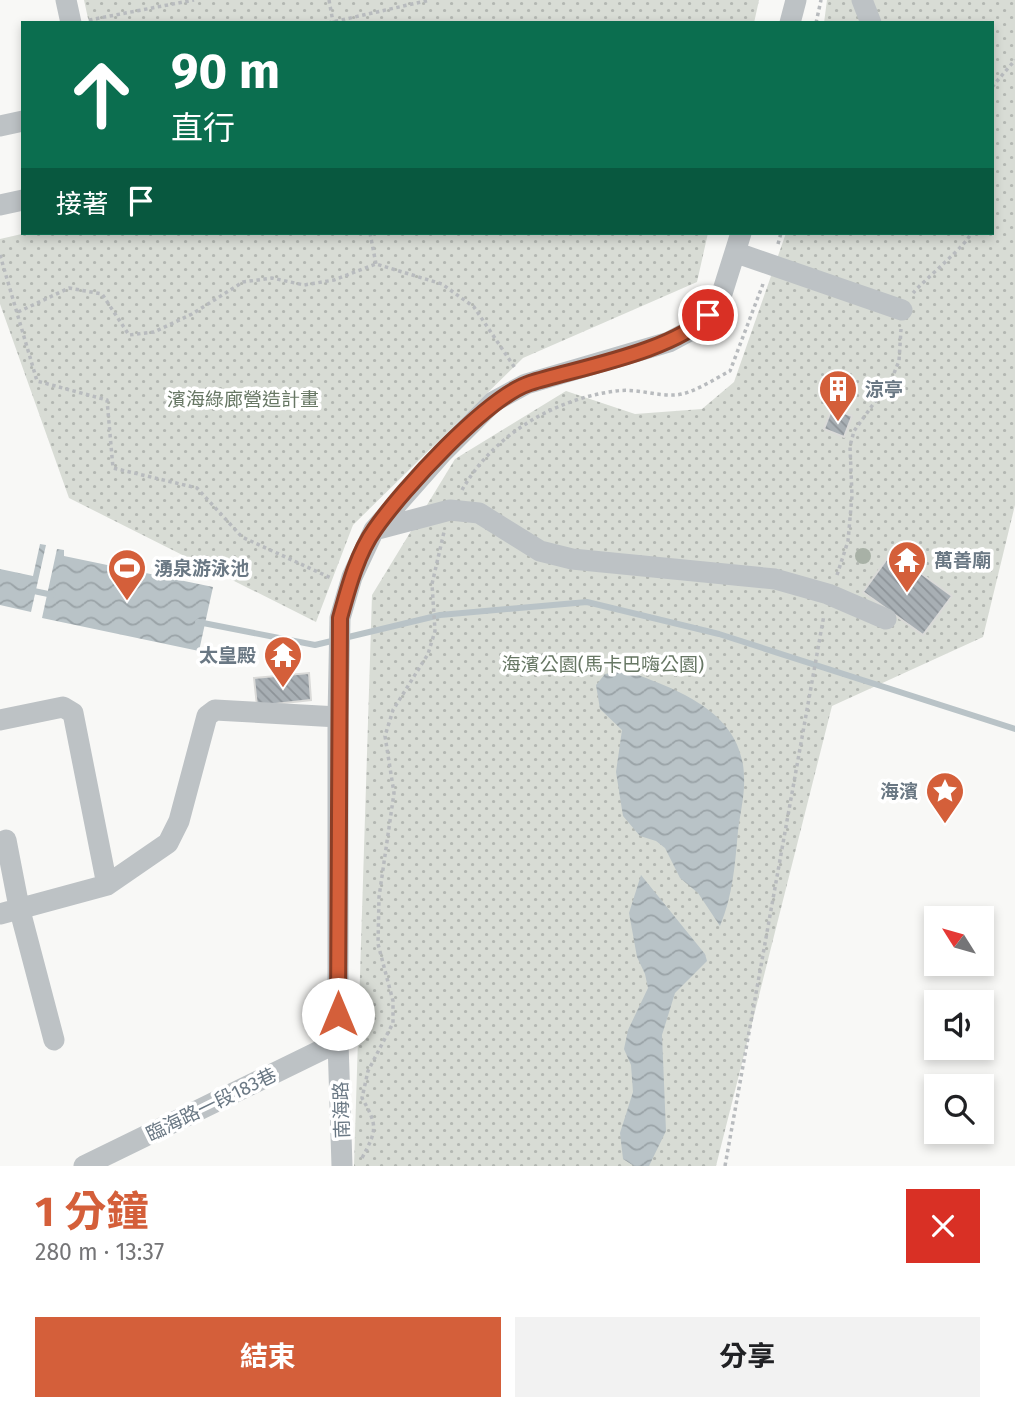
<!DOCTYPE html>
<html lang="zh-TW">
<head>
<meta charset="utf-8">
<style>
	:root { --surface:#fff; --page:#f2f2f2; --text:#202124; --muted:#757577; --accent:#d45f3a }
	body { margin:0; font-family:"Fira Sans","Noto Sans TC",sans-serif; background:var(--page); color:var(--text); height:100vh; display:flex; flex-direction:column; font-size:26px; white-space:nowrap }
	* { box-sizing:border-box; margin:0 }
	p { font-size:23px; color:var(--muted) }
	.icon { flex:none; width:38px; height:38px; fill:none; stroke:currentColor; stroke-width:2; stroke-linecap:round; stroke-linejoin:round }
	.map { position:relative; height:1166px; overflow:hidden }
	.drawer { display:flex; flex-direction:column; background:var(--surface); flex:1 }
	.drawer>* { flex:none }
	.hud { position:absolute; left:21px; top:21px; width:973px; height:214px; border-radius:0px; box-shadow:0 4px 10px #0003; background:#0b6e4f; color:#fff; overflow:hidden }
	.needle { width:46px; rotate:307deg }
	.fabs { position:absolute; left:924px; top:906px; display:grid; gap:14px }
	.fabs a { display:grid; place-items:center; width:70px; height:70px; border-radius:0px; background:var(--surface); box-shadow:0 4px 10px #0003; font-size:35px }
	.pin { position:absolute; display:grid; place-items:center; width:60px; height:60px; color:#fff; margin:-30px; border:4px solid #fff; border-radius:50%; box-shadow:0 2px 7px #0007 }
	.me { position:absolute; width:77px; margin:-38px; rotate:0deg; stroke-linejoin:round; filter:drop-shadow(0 0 5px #0008) }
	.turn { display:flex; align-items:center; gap:24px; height:147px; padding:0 35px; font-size:32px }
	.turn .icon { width:91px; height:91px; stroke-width:2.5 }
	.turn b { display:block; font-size:49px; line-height:60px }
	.then { display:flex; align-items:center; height:66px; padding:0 35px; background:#0003; gap:14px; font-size:26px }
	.round { display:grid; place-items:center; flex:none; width:74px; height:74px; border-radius:0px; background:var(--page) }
	.head { display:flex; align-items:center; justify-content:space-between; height:119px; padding:0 35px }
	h1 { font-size:42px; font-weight:700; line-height:52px; color:var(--accent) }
	.action { display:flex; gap:14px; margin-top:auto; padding:14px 35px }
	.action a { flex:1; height:80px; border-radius:0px; background:var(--accent); color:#fff; font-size:28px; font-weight:700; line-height:80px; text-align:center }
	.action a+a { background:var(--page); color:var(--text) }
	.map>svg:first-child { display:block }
	.grass { fill:url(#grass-dots) }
	.water { fill:url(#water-waves) }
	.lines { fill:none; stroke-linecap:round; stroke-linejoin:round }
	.stream { stroke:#b9c3c7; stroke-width:6 }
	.building { fill:url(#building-back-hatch); stroke:#dadad8; stroke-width:2 }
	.path { stroke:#b8bbbe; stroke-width:3.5; stroke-dasharray:3.5 3.5; stroke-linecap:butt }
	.minor { stroke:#bdc2c5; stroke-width:21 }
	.tree { fill:#a8b1a6 }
	.route-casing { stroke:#8a3e26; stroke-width:18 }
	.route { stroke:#d45f3a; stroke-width:12 }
	.labels { text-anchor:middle; stroke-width:7; stroke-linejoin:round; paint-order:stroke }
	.poi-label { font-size:19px; font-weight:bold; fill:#6a7884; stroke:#fff; text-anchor:start }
	.park-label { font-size:19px; fill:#677764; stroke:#fff }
	.street-label { font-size:19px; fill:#6a7884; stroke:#fff }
</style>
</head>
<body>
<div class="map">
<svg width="1015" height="1166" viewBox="0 0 1015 1166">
	<defs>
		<pattern id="grass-dots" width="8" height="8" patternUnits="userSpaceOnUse" patternTransform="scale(1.75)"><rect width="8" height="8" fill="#d8dcd5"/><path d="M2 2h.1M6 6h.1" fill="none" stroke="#b3b7b2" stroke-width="1.8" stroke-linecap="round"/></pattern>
		<pattern id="water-waves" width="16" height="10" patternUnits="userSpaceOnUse" patternTransform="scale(1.75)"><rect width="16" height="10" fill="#b9c3c7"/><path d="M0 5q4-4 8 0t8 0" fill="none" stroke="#9aa3a7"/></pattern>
		<pattern id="building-back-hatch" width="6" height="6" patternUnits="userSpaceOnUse" patternTransform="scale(1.75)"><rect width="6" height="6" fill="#a8afb4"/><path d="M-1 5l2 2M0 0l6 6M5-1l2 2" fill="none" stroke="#8d9398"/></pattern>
	</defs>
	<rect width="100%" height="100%" fill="#f8f8f6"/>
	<path class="grass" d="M84,0H759L754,23H89Z
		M827,0H1015V505L983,637L832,706L716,1166H354L372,595L455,459L566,391L635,414L702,409L734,382L786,233H992V23H824Z
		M26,233H708L697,282L523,358L353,525L316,622L69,498L0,304V239Z"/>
	<path class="water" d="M40,544L46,545L31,612L0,605V569L33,576Z
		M57,549L64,550V556L213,587L199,651L42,618Z
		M624,670C676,689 743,711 744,777C745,795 740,814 738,831C735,864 733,895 720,926L698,893L680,878L665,848L656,841L640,836L623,816L616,772L622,730L600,709L596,685L605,674Z
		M641,875L705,954L707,961L675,993L662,1035L666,1131L649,1166H634L623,1159L620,1133L633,1092L631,1065L624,1049L628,1030L648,988L645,974L637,957L629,913Z"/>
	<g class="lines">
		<path class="stream" d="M29,590L53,595
			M198,622L315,645L440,615L587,602L719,634L1015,729"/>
	</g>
	<path class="building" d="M832,408L852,416L844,437L824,429Z
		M892,552L952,596L923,635L863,592Z
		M309,673L311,700L257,706L254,678Z"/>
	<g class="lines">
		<path class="path" d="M329,0L333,22
			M89,20L194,0
			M328,23L430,0
			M816,23L821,0
			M992,87L1015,60
			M370,233L376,264
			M778,244L781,233
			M0,255L37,381L107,400L113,468L197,488L242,537L331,578
			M913,293C924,280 968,244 971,233
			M18,312L69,288L102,294L129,335L154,332L192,314L243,282L272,278L304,285L334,280L376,264L442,284L474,307L515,368
			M462,490C493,435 554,399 616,391C636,388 656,396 675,395C693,394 714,379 730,371L763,284
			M837,575L848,541L852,496L850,446L854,431L892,378L899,361L901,329
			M362,1158C377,1130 378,1126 362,1098L368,1071L393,1023V1001L378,944L379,897L394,793L385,736L393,710L428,654L435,631L432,584L444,532
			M725,1166L824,615"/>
		<path class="minor" d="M66,0L71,23
			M862,0L871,23
			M790,23L796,0
			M0,126L23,121
			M0,205L23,200
			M737,253L902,310
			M374,530L450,510L479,513L540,551L572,559L775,579L828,594L886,619
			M0,720L63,707L73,713L107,885
			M6,840L19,907L54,1040
			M0,914L107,885L168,843L179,821L207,716L215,710L338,717
			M84,1166L338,1042
			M342,1166L338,1042V717L340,618L352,577L374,530L442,453L493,402L526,384L669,342L697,327L719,303L741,233"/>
	</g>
	<circle class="tree" cx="863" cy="556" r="8"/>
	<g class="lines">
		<defs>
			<path id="route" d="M338,1014L340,618C348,589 357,554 375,529C402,490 487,397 530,383C578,368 675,351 708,315"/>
		</defs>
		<use href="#route" class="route-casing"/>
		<use href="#route" class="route"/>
	</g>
	<defs>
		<symbol id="building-pin" viewBox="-11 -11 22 30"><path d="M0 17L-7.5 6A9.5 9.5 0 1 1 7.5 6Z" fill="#d45f3a" stroke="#fff"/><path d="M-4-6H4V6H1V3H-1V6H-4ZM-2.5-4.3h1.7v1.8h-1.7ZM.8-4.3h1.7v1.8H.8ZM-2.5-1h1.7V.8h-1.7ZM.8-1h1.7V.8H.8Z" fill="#fff"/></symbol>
		<symbol id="temple-pin" viewBox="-11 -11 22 30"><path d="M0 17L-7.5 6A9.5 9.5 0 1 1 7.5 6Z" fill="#d45f3a" stroke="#fff"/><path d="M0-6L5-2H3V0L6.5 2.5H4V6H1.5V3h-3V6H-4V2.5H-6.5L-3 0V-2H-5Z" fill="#fff"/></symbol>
		<symbol id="stadium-pin" viewBox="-11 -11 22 30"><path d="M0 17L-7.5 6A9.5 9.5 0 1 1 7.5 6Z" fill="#d45f3a" stroke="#fff"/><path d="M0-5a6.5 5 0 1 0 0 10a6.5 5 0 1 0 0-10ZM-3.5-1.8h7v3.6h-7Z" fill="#fff"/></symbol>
		<symbol id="sight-pin" viewBox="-11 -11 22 30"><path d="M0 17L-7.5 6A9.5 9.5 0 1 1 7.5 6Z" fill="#d45f3a" stroke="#fff"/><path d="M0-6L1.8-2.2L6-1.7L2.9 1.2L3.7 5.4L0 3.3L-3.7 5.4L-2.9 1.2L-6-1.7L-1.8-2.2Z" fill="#fff"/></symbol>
	</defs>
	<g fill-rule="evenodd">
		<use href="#building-pin" x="816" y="367" width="44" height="60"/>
		<use href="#temple-pin" x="885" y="538" width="44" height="60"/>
		<use href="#stadium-pin" x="105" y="546" width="44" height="60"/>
		<use href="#temple-pin" x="261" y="633" width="44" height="60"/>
		<use href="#sight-pin" x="923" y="769" width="44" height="60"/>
	</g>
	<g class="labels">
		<g class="poi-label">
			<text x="865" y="396">涼亭</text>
			<text x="934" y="567">萬善廟</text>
			<text x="154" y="575">湧泉游泳池</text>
			<text x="256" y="662" text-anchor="end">太皇殿</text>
			<text x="918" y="798" text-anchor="end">海濱</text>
		</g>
		<g class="park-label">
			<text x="243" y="406">濱海綠廊營造計畫</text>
			<text x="603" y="671">海濱公園(馬卡巴嗨公園)</text>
		</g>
		<g class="street-label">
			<text transform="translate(211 1104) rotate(-26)" y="7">臨海路一段183巷</text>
			<text transform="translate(341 1110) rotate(-92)" y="7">南海路</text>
		</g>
	</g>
</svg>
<div class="fabs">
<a><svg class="needle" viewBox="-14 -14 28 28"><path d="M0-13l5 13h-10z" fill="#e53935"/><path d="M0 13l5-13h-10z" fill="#757577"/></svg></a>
<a><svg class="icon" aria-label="sound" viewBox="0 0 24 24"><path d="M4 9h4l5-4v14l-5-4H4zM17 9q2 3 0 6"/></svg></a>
<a><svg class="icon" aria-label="search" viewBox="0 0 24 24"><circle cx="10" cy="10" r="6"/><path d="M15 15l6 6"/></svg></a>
</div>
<div class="pin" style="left:708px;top:315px;background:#d93025"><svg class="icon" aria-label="arrive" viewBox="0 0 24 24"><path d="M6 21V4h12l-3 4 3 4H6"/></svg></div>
<svg class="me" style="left:338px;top:1014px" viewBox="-20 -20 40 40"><circle r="19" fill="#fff"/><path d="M0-13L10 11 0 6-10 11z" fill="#d45f3a"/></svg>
<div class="hud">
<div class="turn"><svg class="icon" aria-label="ahead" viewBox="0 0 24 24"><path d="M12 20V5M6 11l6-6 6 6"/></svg><div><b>90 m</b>直行</div></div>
<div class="then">接著<svg class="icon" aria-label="arrive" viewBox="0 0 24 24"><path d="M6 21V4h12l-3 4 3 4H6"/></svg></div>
</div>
</div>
<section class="drawer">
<div class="head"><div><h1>1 分鐘</h1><p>280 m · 13:37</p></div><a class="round" style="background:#d93025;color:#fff"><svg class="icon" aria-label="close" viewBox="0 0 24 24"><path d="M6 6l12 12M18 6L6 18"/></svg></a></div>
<div class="action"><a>結束</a><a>分享</a></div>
</section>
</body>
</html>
